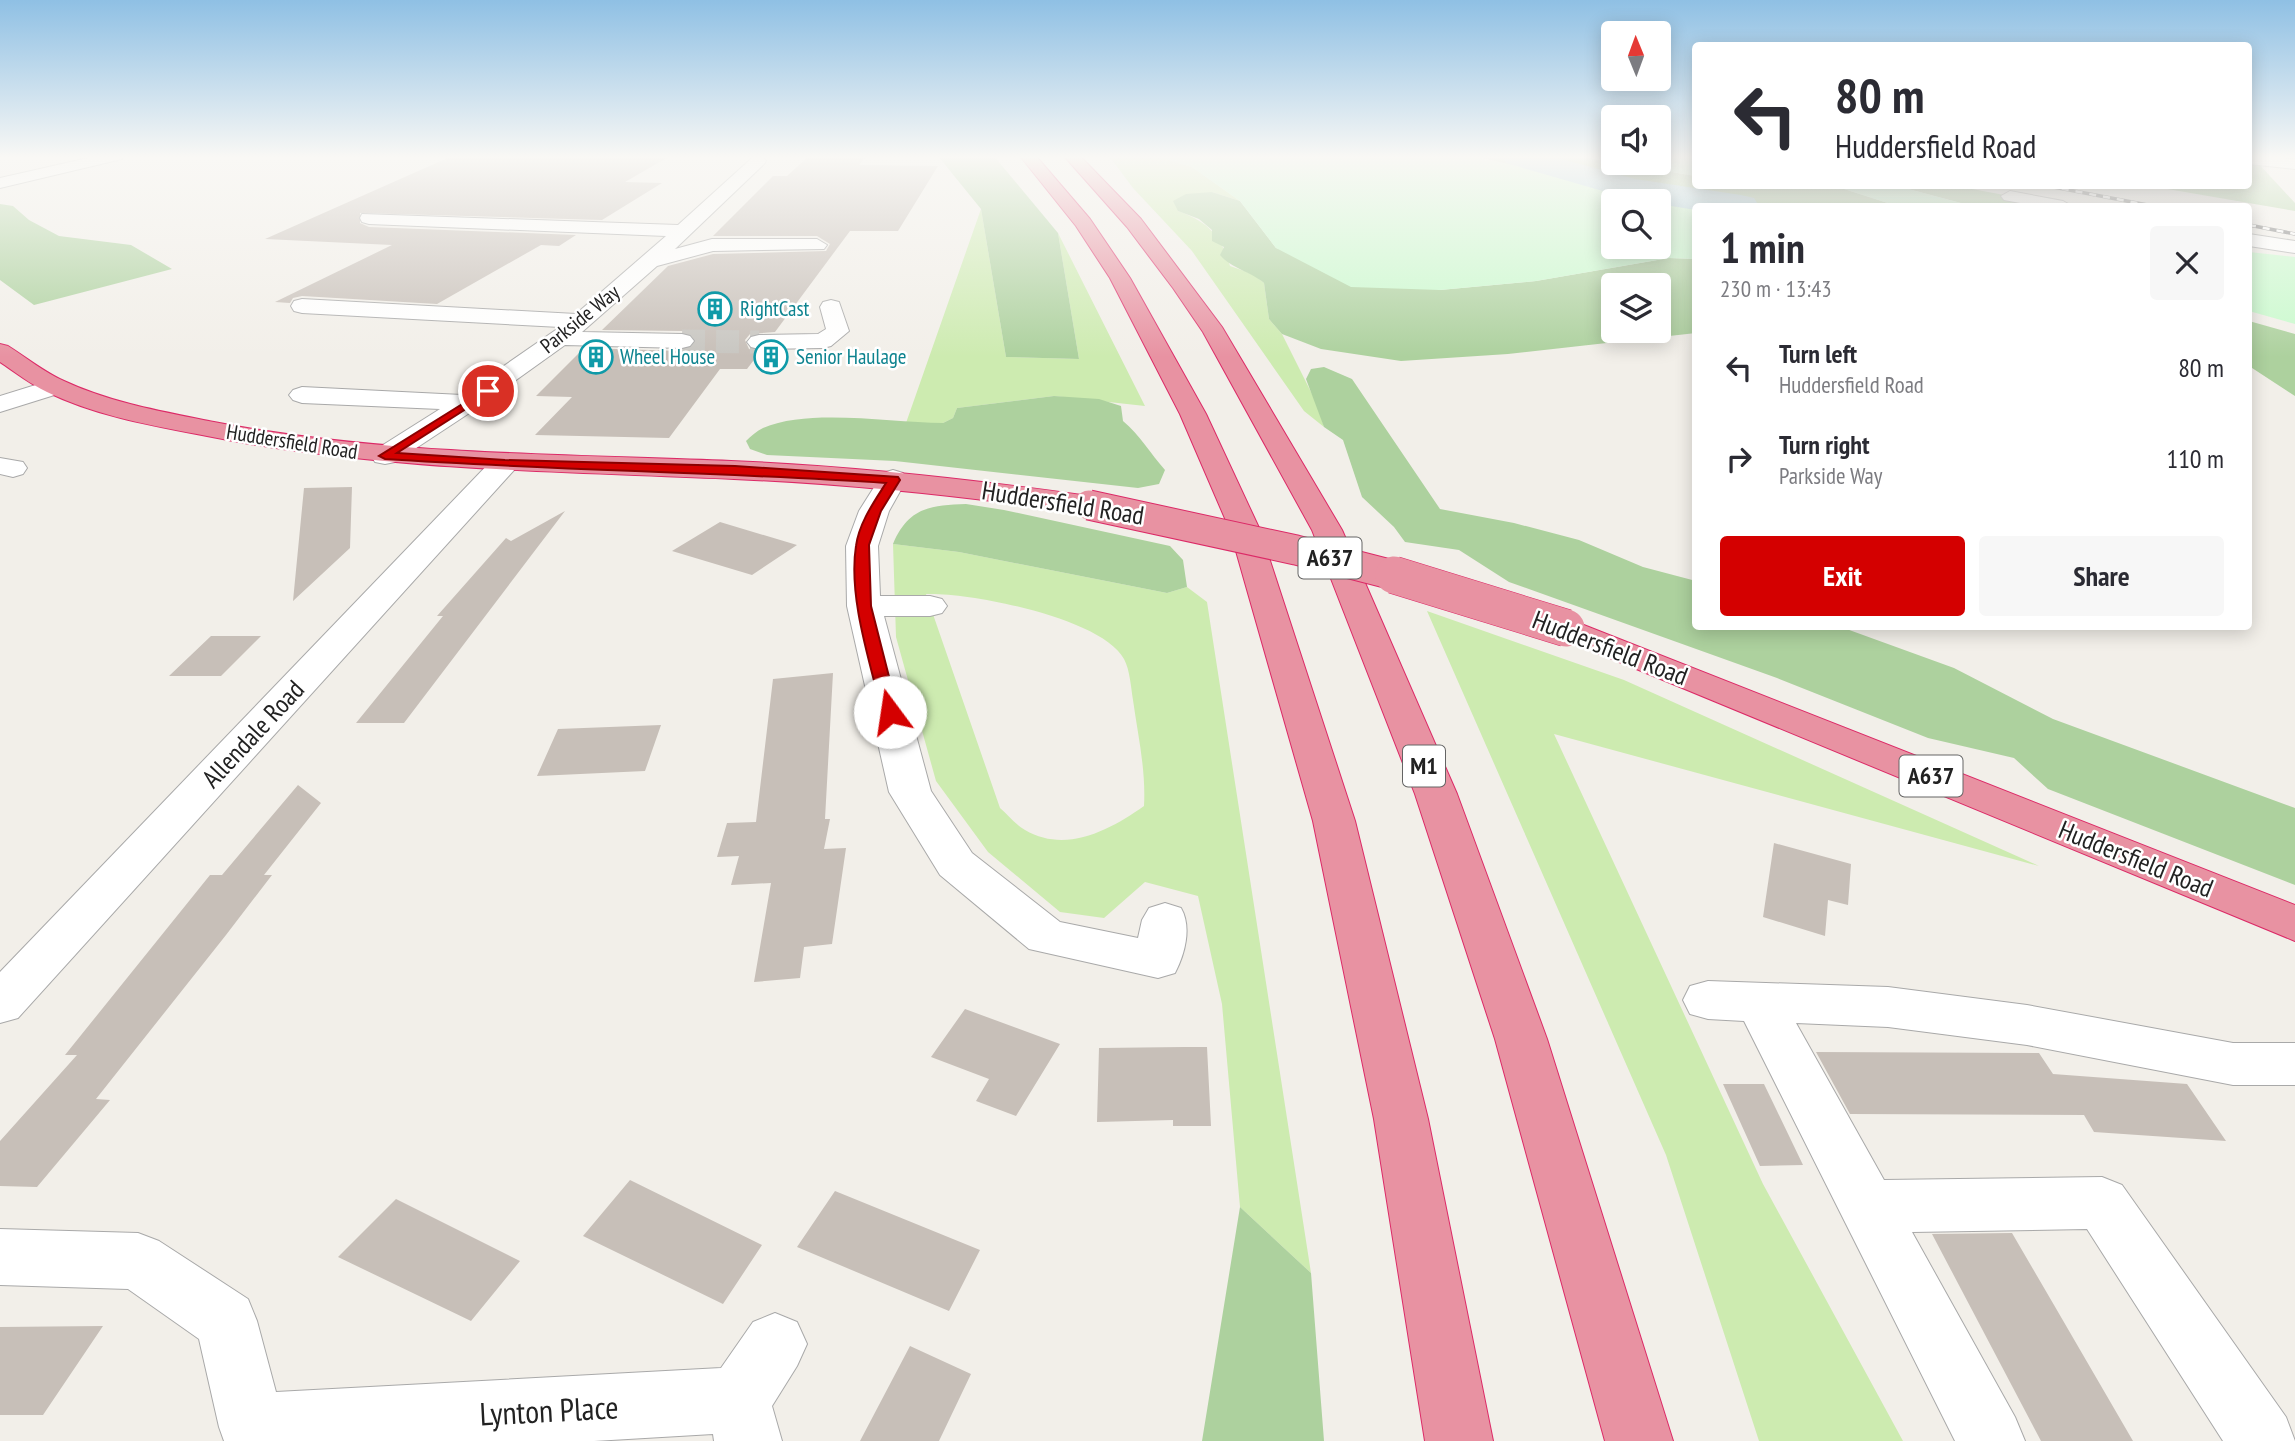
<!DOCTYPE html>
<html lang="en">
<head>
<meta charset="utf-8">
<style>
	:root { --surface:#fff; --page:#f7f7f7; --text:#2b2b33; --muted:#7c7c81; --accent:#d40000 }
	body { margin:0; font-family:"PT Sans Narrow",sans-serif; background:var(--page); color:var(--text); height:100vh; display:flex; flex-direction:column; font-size:26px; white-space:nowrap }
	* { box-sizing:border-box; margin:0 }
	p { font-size:23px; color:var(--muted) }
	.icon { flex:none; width:38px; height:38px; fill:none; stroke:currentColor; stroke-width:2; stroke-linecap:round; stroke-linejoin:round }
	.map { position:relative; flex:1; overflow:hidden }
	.sheet { position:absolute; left:1692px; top:203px; width:560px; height:427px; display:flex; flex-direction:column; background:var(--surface); border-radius:7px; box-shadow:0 4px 18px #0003 }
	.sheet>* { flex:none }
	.top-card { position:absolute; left:1692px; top:42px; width:560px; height:147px; border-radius:7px; box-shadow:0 4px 18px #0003; background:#fff; color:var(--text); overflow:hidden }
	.needle { width:46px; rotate:359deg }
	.buttons { position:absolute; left:1601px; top:21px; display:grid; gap:14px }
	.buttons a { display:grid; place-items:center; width:70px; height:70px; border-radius:7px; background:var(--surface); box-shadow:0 4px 18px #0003; font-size:35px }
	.pin { position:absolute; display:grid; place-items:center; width:60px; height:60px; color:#fff; margin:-30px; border:4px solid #fff; border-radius:50%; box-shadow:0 2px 7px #0007 }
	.me { position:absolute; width:77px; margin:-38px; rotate:346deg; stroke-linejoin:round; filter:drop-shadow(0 0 5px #0008) }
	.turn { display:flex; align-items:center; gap:24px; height:147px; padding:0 28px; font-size:32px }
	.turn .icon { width:91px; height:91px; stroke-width:2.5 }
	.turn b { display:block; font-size:49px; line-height:60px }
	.round { display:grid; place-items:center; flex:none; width:74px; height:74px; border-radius:7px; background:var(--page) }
	.summary { display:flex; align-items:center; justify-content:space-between; height:119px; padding:0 28px }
	h1 { font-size:42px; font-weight:600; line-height:52px }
	.primary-button { display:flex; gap:14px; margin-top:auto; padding:14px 28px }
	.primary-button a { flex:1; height:80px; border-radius:7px; background:var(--accent); color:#fff; font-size:28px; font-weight:600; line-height:80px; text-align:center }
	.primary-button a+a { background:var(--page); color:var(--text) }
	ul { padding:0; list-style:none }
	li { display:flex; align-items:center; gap:21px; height:91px; padding:0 28px }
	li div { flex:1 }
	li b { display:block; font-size:26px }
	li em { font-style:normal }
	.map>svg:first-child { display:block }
	.grass { fill:#cdebb0; fill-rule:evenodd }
	.forest { fill:#add19e; fill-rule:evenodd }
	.park { fill:#c8facc }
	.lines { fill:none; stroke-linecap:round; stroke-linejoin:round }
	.river { fill:#aad3df; fill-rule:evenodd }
	.building { fill:#c7bfb8 }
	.minor-tunnel { stroke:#c8c6c1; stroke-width:23; stroke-dasharray:23 11; stroke-linecap:butt }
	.minor-casing { stroke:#a9a9a9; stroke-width:2 }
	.highway-casing { stroke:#dc2a67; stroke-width:2 }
	.minor { fill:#fff; fill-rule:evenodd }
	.highway { fill:#e892a2; fill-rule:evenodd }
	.rail-casing { stroke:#707070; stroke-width:3.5 }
	.rail { stroke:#fff; stroke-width:2.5; stroke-dasharray:7; stroke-linecap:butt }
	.highway-bridge-far1-casing { stroke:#dc2a67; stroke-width:31; stroke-linecap:butt }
	.highway-bridge-casing { stroke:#dc2a67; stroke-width:38; stroke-linecap:butt }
	.highway-bridge-far1 { stroke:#e892a2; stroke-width:29 }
	.highway-bridge { stroke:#e892a2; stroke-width:37 }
	.route { fill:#d40000; stroke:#8a0000; stroke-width:2 }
	.labels { text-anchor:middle; stroke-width:5; stroke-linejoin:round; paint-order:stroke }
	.far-culture-label { font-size:21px; fill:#0d838f; stroke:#fff; text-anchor:start }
	.far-street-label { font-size:21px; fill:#222; stroke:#fff }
	.shield { fill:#fff; stroke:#646464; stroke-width:2 }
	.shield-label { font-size:24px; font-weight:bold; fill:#222 }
	.street-label { font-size:26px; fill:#222; stroke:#fff }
	.near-street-label { font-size:32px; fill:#222; stroke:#fff }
</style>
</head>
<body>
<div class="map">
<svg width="2295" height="1441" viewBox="0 0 2295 1441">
	<rect width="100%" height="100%" fill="#f2efe9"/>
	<path class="grass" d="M1109,156H1155L1192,167L1240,201L1212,192L1178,211C1208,222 1221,235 1230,266L1253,274L1264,283L1269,319L1282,334L1318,406L1324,427L1304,411L1192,251L1133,188Z
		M981,209L1006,357L1079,359L1058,233L1145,406L1054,396L957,408L953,418L943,423H906Z
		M893,544L959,552L1167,593L1187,587L1207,602L1311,1273L1240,1207L1222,1004L1198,896L1145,882L1104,918L1060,912L988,852L936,781L896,637ZM926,594C969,592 1102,618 1124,659C1130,670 1131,688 1133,700C1138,736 1146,770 1144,806C1110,830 1066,854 1025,830C1016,825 1008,815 1000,808Z
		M1427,611L1624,680L2039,866L1554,734L1763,1184L1903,1441H1759L1666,1155Z"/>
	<path class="forest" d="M938,156H994L1058,233L1079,359L1006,357L981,209Z
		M1474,156H1574L1696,176V186H1835L1897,206L1696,208L1611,194L1558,176Z
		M2249,161L2257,162L2295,203V211L2150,186H2249Z
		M1897,186H1956L2064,206H1972Z
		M1212,192L1240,201L1276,248L1440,290L1536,281L1669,258L1696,259V333L1508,354L1401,361L1321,349L1282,334L1269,319L1264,283C1250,271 1232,269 1220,255L1224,247L1212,241V230L1199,219L1178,211L1173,201L1186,194ZM1614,285H1659V331H1614Z
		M0,204L13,206L29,220L59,236L131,245L172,269L34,305L0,280Z
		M2249,321L2295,334V396L2249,366Z
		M1324,367L1352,379L1440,509L1514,523L1579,540L1643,567L1696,581V626L1841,627L1954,668L2053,719L2295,808V885L2048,789L2014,758L1928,738L1777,678L1509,582L1459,550L1405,542L1394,527L1362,497L1343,440L1324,427L1306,379L1311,369Z
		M1054,396L1099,399L1121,406L1123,421C1140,435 1150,453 1165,470L1159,484L1138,488L895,461L767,455L750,449L746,441C751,436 757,431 763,428C810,408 891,423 943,423L953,418L957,408Z
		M966,504L1004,510L1170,546L1183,560L1187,587L1167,593L959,552L893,544C908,508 930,505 966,504Z
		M1240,1207L1311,1273L1324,1441H1202Z"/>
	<path class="park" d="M1155,156H1466L1525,167L1607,192L1657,201H1614V247H1659V202L1696,208V259L1669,258L1536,281L1440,290L1351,287L1276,248L1240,201L1192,167Z
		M1659,156H1696V176L1616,163H1659Z
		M1835,186H1897L1972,206H1897Z
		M2249,252L2295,257V324L2249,311Z"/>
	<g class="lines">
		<path class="river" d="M1501,156H1551L1635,179L1741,195L1754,198L1759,206H1696V210L1659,204V201L1620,196L1506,163Z"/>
	</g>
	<path class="building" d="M452,156H670L625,182L662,183L602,220L360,213V223L369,227L576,235L559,246L541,245L437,304L302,296L293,298L290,303L275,302L392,245L265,239Z
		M809,156H866L859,165L938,166L898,231H850L775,332L750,334L745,340L749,349L760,352L747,369H720L669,438L535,435L572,397L536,396L584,348L682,351L691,349L696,343L692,334L683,331L602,330L668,266L713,254L826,251L830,244L817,236H713L773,176H787Z
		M352,487L350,548L293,601L304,488Z
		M565,511L404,723H356L443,616H437L506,538L511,541Z
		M720,522L797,545L752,575L672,551Z
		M211,636H261L221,676H169Z
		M833,673L825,819H830L824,849L846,848L832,944L804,947L800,978L754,982L771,883L731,885L739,856L717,857L727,823L756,822L773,679Z
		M661,725L645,771L537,776L558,729Z
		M298,785L321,803L264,875H272L226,935L96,1099L110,1100L37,1187L0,1186V1141L77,1055H65L210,875H222Z
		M1774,843L1851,864L1848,905L1828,900L1825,936L1763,917Z
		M965,1009L1060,1044L1016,1116L976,1101L989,1079L931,1057Z
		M1184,1047H1207L1211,1126H1173V1120L1097,1122L1099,1048Z
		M1816,1052L2039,1053L2053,1074L2187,1084L2226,1141L2094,1132L2084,1115L1850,1114Z
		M1723,1084H1764L1803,1165L1760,1166Z
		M630,1180L762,1245L723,1304L583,1236Z
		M835,1191L980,1250L949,1311L797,1247Z
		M396,1199L520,1261L471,1321L338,1257Z
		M2012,1233L2054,1305L2133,1441H2041L1932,1234Z
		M103,1326L43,1415H0V1327Z
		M910,1346L971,1374L939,1441H860Z"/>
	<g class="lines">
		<path class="minor-tunnel" d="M682,341L759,342"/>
		<defs>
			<path id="minor" d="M97,156H124L122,159L0,188V178Z
				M758,156L764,158L766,161L764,164L675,249L712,239H817L827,245L824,249L713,251L657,266L582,332L682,334L690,336L694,341L690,346L682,348L565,345L477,408L395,462L385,464L375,462L371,456L375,450L440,409L302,403L293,400L289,395L293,390L302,387L462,395L560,327L302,313L294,311L291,306L294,301L302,299L576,314L666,236L369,224L362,222L360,218L362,214L678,225L752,158Z
				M2249,156L2295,159V169L2249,164Z
				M2010,191L2063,201L2072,206H2037L2004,200L2001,196Z
				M2249,234L2295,241V253L2249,246Z
				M831,300L839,302L849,331L831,346L823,348L759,349L751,347L747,342L751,337L759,335L818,334L826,329L820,307L823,302Z
				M55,379L64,382L68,387L64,392L0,412V396Z
				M505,455L515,457L519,463L515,469L18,1018L0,1023V972L495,457Z
				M0,458L23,462L27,468L23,474L13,477L0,474Z
				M893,470L903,473L907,479L889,511L878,546L880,596H930L942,599L947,606L942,613L930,616H884L931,791L972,853L1060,922L1138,938L1142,920L1149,908L1165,903L1181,908C1192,927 1185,954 1175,973L1158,978L1029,949L940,875L889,792L847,606L846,546L859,511L883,473Z
				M1708,981L1888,987L2027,1005L2233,1043H2295V1085H2233L2027,1045L1888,1027L1796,1023L1884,1180L2102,1177L2122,1185L2286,1417L2295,1441H2223L2087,1229L1912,1232L2015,1417L2025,1441H1955L1744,1021L1708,1019L1690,1014L1683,1000L1690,986Z
				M0,1229L138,1233L159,1241L248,1299L257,1321L276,1392L721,1368L753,1322L775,1313L797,1322L807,1344L797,1366L772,1406L782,1441H714L713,1434L594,1441H224L219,1427L199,1339L128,1289L0,1285Z"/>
			<path id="highway" d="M1020,156H1036L1090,219L1130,278L1206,414L1260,530L1355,821L1428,1119L1493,1441H1425L1374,1119L1313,821L1230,530L1180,414L1110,278L1076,226Z
				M1064,156H1080L1141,219L1222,327L1342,530L1457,794L1547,1039L1673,1441H1605L1495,1039L1415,794L1312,530L1203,332L1173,288L1127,227Z
				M0,344L8,346C27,358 44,372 64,381C111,403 164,412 214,422C384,455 558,454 731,461C851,466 970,479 1089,496L1100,499L1104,505L1100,511L1089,514C971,497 853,484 734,479C558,471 381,471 207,436C154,426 96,416 47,392C30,384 15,372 0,362Z
				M1566,618L2295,905V941L1554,635L1549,628L1554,621Z"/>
		</defs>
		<use href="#minor" class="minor-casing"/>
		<use href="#highway" class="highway-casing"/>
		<use href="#minor" class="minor"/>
		<use href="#highway" class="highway"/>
		<defs>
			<path id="rail" d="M2048,186L2153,206
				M2249,225L2295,234"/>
		</defs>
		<use href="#rail" class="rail-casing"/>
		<use href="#rail" class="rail"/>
		<defs>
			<path id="highway-bridge-far1" d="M1089,505L1296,550L1401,577"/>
			<path id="highway-bridge" d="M1394,575L1566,628"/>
		</defs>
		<use href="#highway-bridge-far1" class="highway-bridge-far1-casing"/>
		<use href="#highway-bridge" class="highway-bridge-casing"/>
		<use href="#highway-bridge-far1" class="highway-bridge-far1"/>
		<use href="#highway-bridge" class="highway-bridge"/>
	</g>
	<linearGradient id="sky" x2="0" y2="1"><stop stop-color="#8fc0e4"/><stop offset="0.44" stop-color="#f9f8f5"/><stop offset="1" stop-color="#f9f8f5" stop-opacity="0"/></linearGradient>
	<rect width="2295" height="357" fill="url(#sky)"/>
	<path class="route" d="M488,388L491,389V393L397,453L505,460L735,466L898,477L900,480L881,511L869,545L871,606L898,712L896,715H885L882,712C870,662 848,597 856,546C859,523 874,502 886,483C719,472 552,470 385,459L379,456Z"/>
	<defs>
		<symbol id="building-ring" viewBox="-11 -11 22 22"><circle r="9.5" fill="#fff" stroke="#0f9aa8" stroke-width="1.5"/><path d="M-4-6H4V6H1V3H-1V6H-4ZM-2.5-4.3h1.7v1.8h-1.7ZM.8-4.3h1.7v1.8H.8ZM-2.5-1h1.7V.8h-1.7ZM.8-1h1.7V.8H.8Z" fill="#0f9aa8"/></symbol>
	</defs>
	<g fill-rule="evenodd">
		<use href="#building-ring" x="696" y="290" width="38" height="38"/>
		<use href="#building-ring" x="577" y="338" width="38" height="38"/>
		<use href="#building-ring" x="752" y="338" width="38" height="38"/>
	</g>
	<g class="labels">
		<g class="far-culture-label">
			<text x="740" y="316">RightCast</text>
			<text x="620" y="364">Wheel House</text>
			<text x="796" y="364">Senior Haulage</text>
		</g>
		<g class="far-street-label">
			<text transform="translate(580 319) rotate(-39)" y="7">Parkside Way</text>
			<text transform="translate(292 442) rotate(9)" y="7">Huddersfield Road</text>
		</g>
		<g class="shield">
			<rect x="1298.5" y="537.5" width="63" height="41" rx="5"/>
			<rect x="1403" y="745.5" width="42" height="41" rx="5"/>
			<rect x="1899.5" y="755.5" width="63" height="41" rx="5"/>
		</g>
		<g class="shield-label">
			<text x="1330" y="566">A637</text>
			<text x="1424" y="774">M1</text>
			<text x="1931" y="784">A637</text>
		</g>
		<g class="street-label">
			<text transform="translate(1063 503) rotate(9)" y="9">Huddersfield Road</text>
			<text transform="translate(1610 648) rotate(21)" y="9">Huddersfield Road</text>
			<text transform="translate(253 734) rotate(-47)" y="9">Allendale Road</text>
			<text transform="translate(2136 859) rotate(22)" y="9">Huddersfield Road</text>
		</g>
		<g class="near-street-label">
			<text transform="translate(549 1411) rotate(-3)" y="11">Lynton Place</text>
		</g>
	</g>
</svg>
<div class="buttons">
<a><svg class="needle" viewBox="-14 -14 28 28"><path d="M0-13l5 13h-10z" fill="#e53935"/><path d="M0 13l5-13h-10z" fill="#7c7c81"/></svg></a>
<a><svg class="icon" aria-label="sound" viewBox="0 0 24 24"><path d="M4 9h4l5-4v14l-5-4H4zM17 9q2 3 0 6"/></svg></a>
<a><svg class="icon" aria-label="search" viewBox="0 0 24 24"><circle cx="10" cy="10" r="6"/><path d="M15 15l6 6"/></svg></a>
<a><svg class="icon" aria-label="layers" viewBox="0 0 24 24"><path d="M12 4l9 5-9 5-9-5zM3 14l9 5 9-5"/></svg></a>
</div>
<div class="pin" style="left:488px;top:391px;background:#d93025"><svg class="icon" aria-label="arrive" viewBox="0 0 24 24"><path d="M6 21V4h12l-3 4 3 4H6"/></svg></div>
<svg class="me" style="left:890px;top:712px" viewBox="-20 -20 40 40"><circle r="19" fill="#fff"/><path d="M0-13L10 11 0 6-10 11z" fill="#d40000"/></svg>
<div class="top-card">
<div class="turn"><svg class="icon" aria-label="left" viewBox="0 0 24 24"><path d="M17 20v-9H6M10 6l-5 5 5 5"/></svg><div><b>80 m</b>Huddersfield Road</div></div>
</div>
<section class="sheet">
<div class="summary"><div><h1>1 min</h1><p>230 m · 13:43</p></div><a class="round"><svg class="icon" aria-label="close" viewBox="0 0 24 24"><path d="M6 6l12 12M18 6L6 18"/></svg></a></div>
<ul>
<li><svg class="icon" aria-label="left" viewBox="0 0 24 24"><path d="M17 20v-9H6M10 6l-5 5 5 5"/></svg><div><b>Turn left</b><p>Huddersfield Road</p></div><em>80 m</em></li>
<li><svg class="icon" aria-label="right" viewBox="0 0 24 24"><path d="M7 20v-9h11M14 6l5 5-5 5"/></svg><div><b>Turn right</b><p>Parkside Way</p></div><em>110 m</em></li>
</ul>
<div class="primary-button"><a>Exit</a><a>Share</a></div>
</section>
</div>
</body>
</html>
